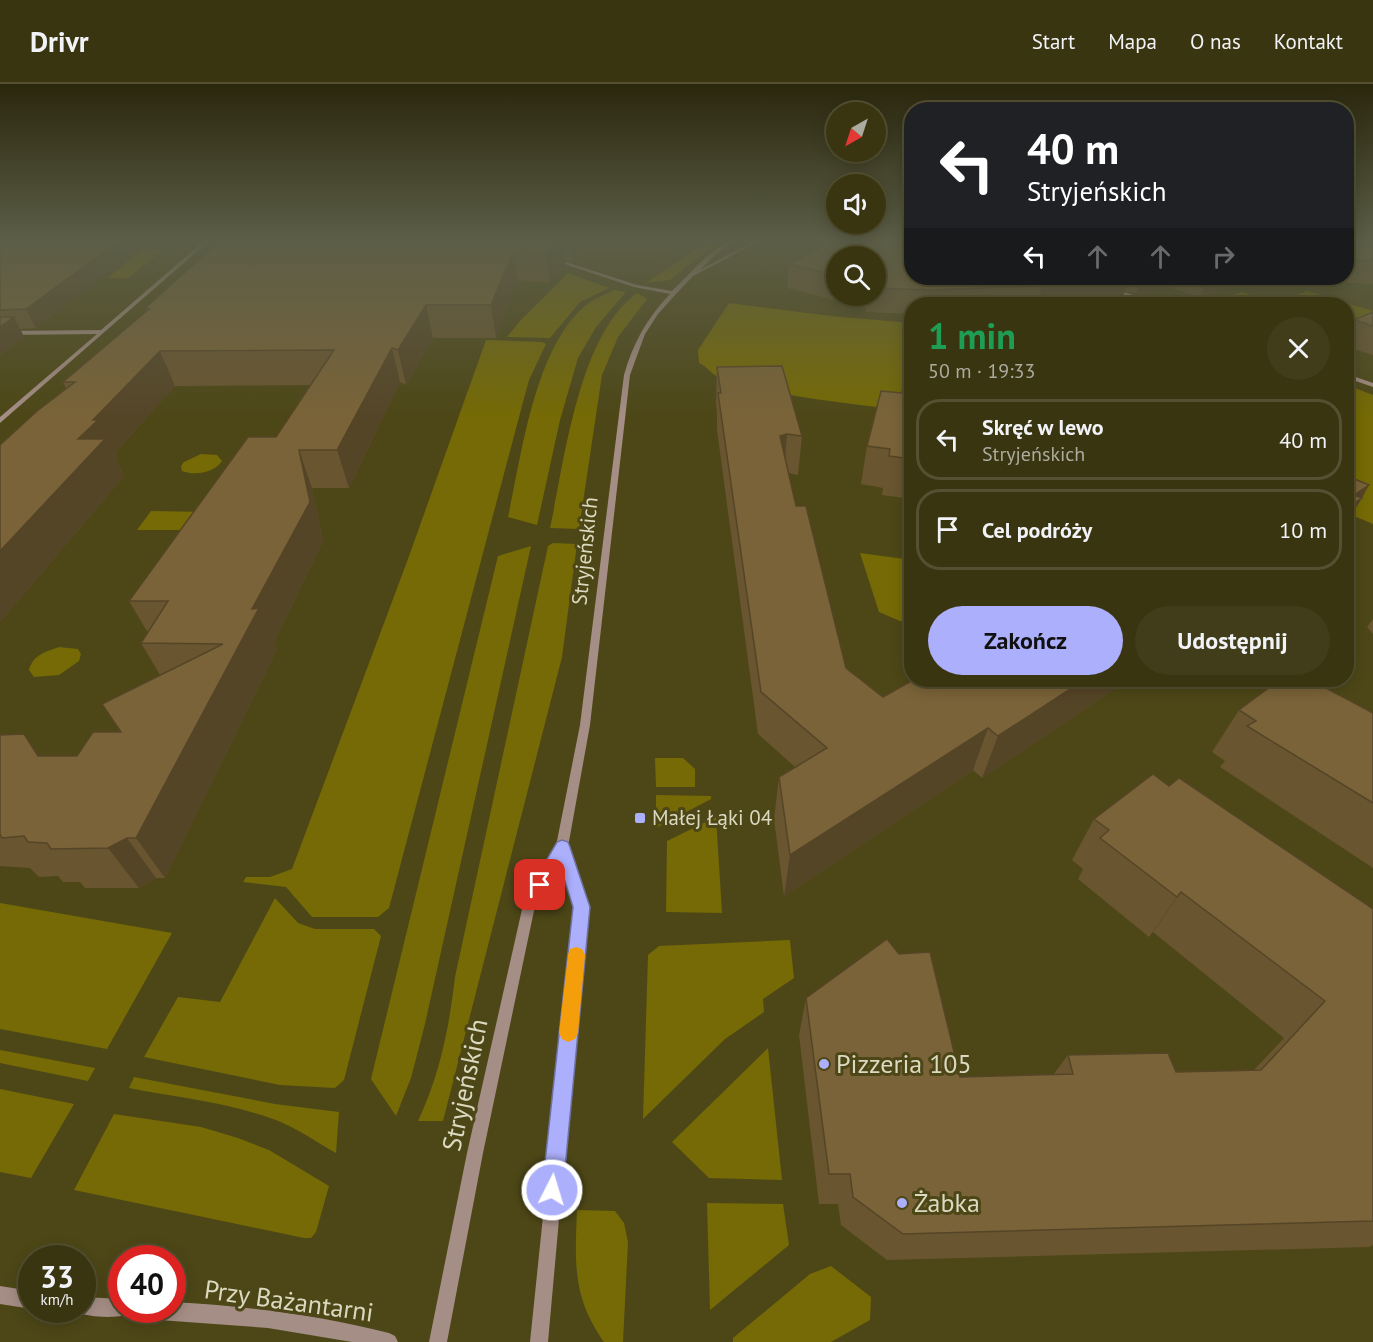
<!DOCTYPE html>
<html lang="pl">
<head>
<meta charset="utf-8">
<style>
	:root { --surface:#3a3511; --page:#413d1a; --text:#f1f3f6; --muted:#abab9f; --line:#545031; --accent:#acaffb }
	body { margin:0; font-family:"PT Sans",sans-serif; background:var(--page); color:var(--text); height:100vh; display:flex; flex-direction:column; font-size:22px; white-space:nowrap }
	* { box-sizing:border-box; margin:0 }
	p { font-size:20px; color:var(--muted) }
	.icon { flex:none; width:33px; height:33px; fill:none; stroke:currentColor; stroke-width:2; stroke-linecap:round; stroke-linejoin:round }
	.map { position:relative; flex:1; overflow:hidden }
	.details { position:absolute; left:904px; top:213px; width:450px; height:390px; display:flex; flex-direction:column; background:var(--surface); border-radius:24px; box-shadow:0 3px 15px #0003,0 0 0 2px var(--line) }
	.details>* { flex:none }
	.banner { position:absolute; left:904px; top:18px; width:450px; height:183px; border-radius:24px; box-shadow:0 3px 15px #0003,0 0 0 2px var(--line); background:#202124; color:#fff; overflow:hidden }
	.needle { width:39px; rotate:219deg }
	.controls { position:absolute; left:826px; top:18px; display:grid; gap:12px }
	.controls a { display:grid; place-items:center; width:60px; height:60px; border-radius:50%; background:var(--surface); box-shadow:0 3px 15px #0003,0 0 0 2px var(--line); font-size:30px }
	.speed { position:absolute; left:18px; top:1161px; display:flex; gap:12px; font-size:30px; font-weight:700; text-align:center }
	.speed>* { display:grid; place-content:center; width:78px; height:78px; border-radius:50%; background:var(--surface); box-shadow:0 3px 15px #0003,0 0 0 2px var(--line); line-height:1 }
	.speed small { font-size:15px; font-weight:400 }
	.speed .limit { border:9px solid #d22; background:#fff; color:#111 }
	.pin { position:absolute; display:grid; place-items:center; width:51px; height:51px; color:#fff; margin:-26px; border-radius:12px; box-shadow:0 3px 9px #0006 }
	.me { position:absolute; width:66px; margin:-33px; rotate:5deg; stroke-linejoin:round; filter:drop-shadow(0 0 4px #0008) }
	.turn { display:flex; align-items:center; gap:21px; height:126px; padding:0 24px; font-size:27px }
	.turn .icon { width:78px; height:78px; stroke-width:2.5 }
	.turn b { display:block; font-size:42px; line-height:51px }
	.lanes { display:flex; align-items:center; height:57px; padding:0 24px; background:#0003; justify-content:center; gap:30px; direction:ltr }
	.lanes .off { opacity:.35 }
	.round { display:grid; place-items:center; flex:none; width:63px; height:63px; border-radius:32px; background:var(--page) }
	.summary { display:flex; align-items:center; justify-content:space-between; height:102px; padding:0 24px }
	h1 { font-size:36px; font-weight:700; line-height:45px; color:#1e9e55 }
	.cta { display:flex; gap:12px; margin-top:auto; padding:12px 24px }
	.cta a { flex:1; height:69px; border-radius:36px; background:var(--accent); color:#111; font-size:24px; font-weight:700; line-height:69px; text-align:center }
	.cta a+a { background:var(--page); color:var(--text) }
	ul { padding:0; list-style:none }
	li { display:flex; align-items:center; gap:18px; height:81px; margin:0 12px 9px; padding:0 12px; border:3px solid var(--line); border-radius:24px }
	li div { flex:1 }
	li b { display:block; font-size:22px }
	li em { font-style:normal }
	header { display:flex; align-items:center; gap:36px; box-sizing:border-box; height:84px; padding:0 30px; background:var(--surface); border-bottom:2px solid var(--line) }
	header strong { font-size:28px }
	nav { display:flex; gap:33px; margin-inline-start:auto; font-size:21px }
	.map>svg:first-child { display:block }
	.built { fill:#544c11 }
	.green { fill:#756a05 }
	.lines { fill:none; stroke-linecap:round; stroke-linejoin:round }
	.minor { fill:#a58e86; fill-rule:evenodd }
	.wall { fill:#695530; fill-rule:evenodd }
	.shaded-wall { fill:#554527 }
	.building { fill:#7a6338; stroke:#554527; stroke-width:1.5 }
	.route { fill:#acaffb; stroke:#7072a3; stroke-width:1.5 }
	.slow { fill:#f59e0b }
	.poi-dot { fill:#acaffb; stroke:#4d4717; stroke-width:2 }
	.labels { text-anchor:middle; stroke-width:6; stroke-linejoin:round; paint-order:stroke }
	.street-label { font-size:21px; fill:#dbd9c0; stroke:#4d4717 }
	.poi-label { font-size:21px; fill:#dbd9c0; stroke:#4d4717; text-anchor:start }
	.near-poi-label { font-size:26px; fill:#dbd9c0; stroke:#4d4717; text-anchor:start }
	.near-street-label { font-size:26px; fill:#dbd9c0; stroke:#4d4717 }
</style>
</head>
<body>
<header>
<strong>Drivr</strong>
<nav><a>Start</a><a>Mapa</a><a>O nas</a><a>Kontakt</a></nav>
</header>
<div class="map">
<svg width="1373" height="1258" viewBox="0 0 1373 1258">
	<rect width="100%" height="100%" fill="#4d4717"/>
	<path class="built" d="M531,157H682L644,179L608,173L588,175Z"/>
	<path class="green" d="M704,160H715L670,196L646,199Z
		M141,167H162L128,194H107Z
		M568,189L609,204L580,218L550,254L507,253L520,237Z
		M615,206L626,208L596,243L578,274L560,336L537,441L508,433C522,370 535,258 590,218C598,213 607,210 615,206Z
		M1307,207L1373,227V233L1347,245V220H1274Z
		M1242,208L1272,218L1266,220H1208Z
		M637,209L647,215L618,253L602,291L579,445L550,444C565,376 578,252 637,209Z
		M729,219L831,232L912,239V328C848,318 779,315 717,292C710,289 707,282 699,279L698,266Z
		M486,256L542,258L546,260L529,296L523,318L389,824L378,833H312L286,803L243,798L246,793H270L292,785L408,475Z
		M1347,301L1373,311V440L1347,429Z
		M201,370L217,371L222,377C214,389 195,392 182,387L181,382L184,378Z
		M151,427L210,428L197,446H137Z
		M553,459L577,460L562,573L443,1037H418C440,990 449,944 455,893L548,462Z
		M531,462L425,940L411,994L396,1032L371,995L498,472Z
		M860,469L912,476V539L900,537L879,528Z
		M59,563L78,565L81,570L79,577L59,591L34,593L29,586C33,571 45,568 59,563Z
		M655,674H683L695,685V703H656Z
		M656,711L711,712V715L656,744Z
		M716,733L722,829L666,828L667,757Z
		M275,814L298,839L315,845H374L381,852L344,996L335,1004L280,1001L144,973L178,913L220,918Z
		M0,819L172,849L107,965L0,945Z
		M790,856L794,894L763,915L764,928L725,955L643,1035L648,871L659,862Z
		M768,964L782,1096L709,1094L672,1058Z
		M0,966L95,984L88,997L0,979Z
		M134,993L275,1020L339,1028L336,1069C318,1059 301,1047 283,1039C235,1019 179,1014 129,1004Z
		M0,1005L74,1020L31,1094L0,1088Z
		M114,1030L201,1043L238,1054L269,1066L329,1102L316,1148L311,1154H304L74,1106Z
		M707,1119L783,1120L789,1161L710,1226Z
		M577,1126L615,1127L624,1139L628,1158L623,1258H604C572,1213 575,1178 577,1126Z
		M831,1182L871,1213L870,1236L831,1258H733V1254L810,1190Z"/>
	<g class="lines">
		<path class="minor" d="M204,157H209L0,339V333L97,250L0,251V247L101,246Z
			M728,157H734L714,172L700,186L754,157H760L693,192L676,210L658,230L645,250L630,291L590,641L568,763L587,823L548,1258H530L575,823L560,777L535,822L483,1069L447,1258H429L467,1069L523,821L556,762L580,641L624,291C633,259 647,234 670,210L634,203L549,175L554,174L637,201L672,207L705,174Z
			M1111,203L1155,219L1156,220H1149L1109,206Z
			M1347,290L1373,299V303L1347,294Z
			M0,1202L32,1207V1225L0,1220Z
			M82,1213L122,1215V1226H130L128,1230C117,1235 87,1233 76,1228L75,1226H82Z
			M172,1218C246,1222 318,1231 389,1249L395,1252L398,1258H352L268,1244L145,1235L139,1232L136,1226H172Z"/>
	</g>
	<path class="wall" d="M0,157H133L137,167L36,244L20,245L24,253L0,271Z
		M220,157H594L572,178L565,176L566,184L550,199L518,196L496,254H433L406,301L400,298L349,404H312L323,457L274,558L277,565L165,794H156L139,804H85L80,798H63L58,792L39,793L30,784L0,782V651L41,672H77L120,648L102,620L160,591L141,559L148,549L129,517L276,353L311,301L175,302L115,369L117,372L115,374L124,392L0,538V361L66,304L63,298L146,228L144,225Z
		M835,157H912V194H1347V157H1373V200L1252,194L1200,213L1171,204L1136,210L1125,207L1123,213L1073,220H912V230L865,228L866,224L787,204L789,180ZM837,172H876V212H837Z
		M1373,228V271L1347,263V250L1354,236Z
		M717,283L802,352L798,391L789,389L796,422L846,584L883,613L913,596H1128L982,694L973,686L784,812L774,735L779,693L795,683L758,650L717,346V330L716,319Z
		M912,301V415L882,411L883,404L861,400L867,362L902,309Z
		M1373,535V550L1367,543Z
		M1298,603L1373,629V784L1220,683L1225,677L1212,668L1239,626Z
		M1169,702L1373,825V1161L1369,1163L887,1176L841,1141L838,1120H819L799,951L806,914L960,993L1053,991L1068,971L1176,988L1254,986L1284,954L1153,848L1149,853L1078,795L1083,785L1072,776L1094,735Z"/>
	<path class="shaded-wall" d="M119,157H133L137,167L36,244L26,225Z
		M560,157H564L566,184L550,199L546,169Z
		M570,157H594L572,178Z
		M514,166L518,196L496,254L491,221Z
		M1103,194H1129L1123,213L1073,220H1037L1042,202Z
		M1142,194H1174L1171,204L1136,210Z
		M1207,194H1252L1200,213Z
		M426,221L433,254L406,301L398,266Z
		M14,233L24,253L0,271V243Z
		M392,264L400,298L349,404L337,366Z
		M160,267L175,302L115,369L117,372L115,374L124,392L0,538V467L78,355L93,336Z
		M787,350L784,389L780,352Z
		M299,366L312,404L323,457L274,558L277,565L165,794L136,754L252,525Z
		M1369,401L1362,414L1347,438V423L1354,411Z
		M1084,596H1128L982,694L998,652Z
		M988,644L973,686L784,812L790,771Z
		M24,650L55,691L38,672Z
		M127,754L156,794L139,804L108,764Z
		M1181,808L1153,848L1149,853L1177,813Z"/>
	<path class="building" d="M0,157H119L26,225L0,226Z
		M220,157H560L546,169L514,166L491,221H426L398,266L392,264L337,366H299L310,418L252,525L259,524L136,754H127L108,764L51,765L47,759L28,758L24,752L2,754L0,750V651L24,650L38,672H77L93,648H121L102,620L223,560L141,559L168,517H129L248,353H276L334,266L160,267L93,336H98L78,355H105L0,467V361L37,327L75,298H63L149,225H144Z
		M835,157H912V194H1103L1042,202L929,206L876,204V172H837V192L789,180Z
		M1347,157H1373V177L1347,175Z
		M1373,228V242L1354,236Z
		M0,233H14L0,243Z
		M782,282L802,352L787,350L780,352L796,422H806L846,584L883,613L913,596H1084L998,652L988,644L790,771L779,693L827,664L761,608L718,309H721L717,283Z
		M903,300L912,301V375L889,372L890,365L867,362L881,307L902,309Z
		M1347,392L1369,401L1354,411L1362,414L1347,424Z
		M1279,596H1285L1298,603L1308,596H1311L1373,629V719L1247,642L1256,637L1239,626Z
		M1153,690L1169,702L1179,694L1373,825V1137L903,1150L853,1113L850,1090H829L806,914L887,855L899,870L930,868L960,993L1073,990L1068,971L1168,969L1176,988L1261,986L1325,917L1181,808L1177,813L1100,754L1109,746L1094,735Z"/>
	<linearGradient id="sky" x2="0" y2="1"><stop stop-color="#2a270d"/><stop offset="0.47" stop-color="#5c5e47"/><stop offset="1" stop-color="#5c5e47" stop-opacity="0"/></linearGradient>
	<rect width="1373" height="333" fill="url(#sky)"/>
	<path class="route" d="M562,756L568,758L570,763L590,823L563,1106L560,1114L552,1117L545,1114L542,1106L573,823L560,781L546,806L540,808L534,806L532,801L557,758Z"/>
	<path class="slow" d="M576,863L582,865L585,871L578,949L575,955L568,958L562,955L559,949L568,871L570,865Z"/>
	<g class="poi-dot">
		<rect x="634" y="728" width="12" height="12" rx="3"/>
		<circle cx="824" cy="980" r="6"/>
		<circle cx="902" cy="1119" r="6"/>
	</g>
	<g class="labels">
		<g class="street-label">
			<text transform="translate(585 467) rotate(-84)" y="7">Stryjeńskich</text>
		</g>
		<g class="poi-label">
			<text x="652" y="741">Małej Łąki 04</text>
		</g>
		<g class="near-poi-label">
			<text x="836" y="989">Pizzeria 105</text>
			<text x="914" y="1128">Żabka</text>
		</g>
		<g class="near-street-label">
			<text transform="translate(465 1001) rotate(-78)" y="9">Stryjeńskich</text>
			<text transform="translate(289 1217) rotate(8)" y="9">Przy Bażantarni</text>
		</g>
	</g>
</svg>
<div class="controls">
<a><svg class="needle" viewBox="-14 -14 28 28"><path d="M0-13l5 13h-10z" fill="#e53935"/><path d="M0 13l5-13h-10z" fill="#abab9f"/></svg></a>
<a><svg class="icon" aria-label="sound" viewBox="0 0 24 24"><path d="M4 9h4l5-4v14l-5-4H4zM17 9q2 3 0 6"/></svg></a>
<a><svg class="icon" aria-label="search" viewBox="0 0 24 24"><circle cx="10" cy="10" r="6"/><path d="M15 15l6 6"/></svg></a>
</div>
<div class="speed"><div>33<small>km/h</small></div><div class="limit">40</div></div>
<div class="pin" style="left:540px;top:801px;background:#d93025"><svg class="icon" aria-label="arrive" viewBox="0 0 24 24"><path d="M6 21V4h12l-3 4 3 4H6"/></svg></div>
<svg class="me" style="left:552px;top:1106px" viewBox="-20 -20 40 40"><circle r="17" fill="#acaffb" stroke="#fff" stroke-width="3"/><path d="M0-11L8 9 0 5-8 9z" fill="#fff"/></svg>
<div class="banner">
<div class="turn"><svg class="icon" aria-label="left" viewBox="0 0 24 24"><path d="M17 20v-9H6M10 6l-5 5 5 5"/></svg><div><b>40 m</b>Stryjeńskich</div></div>
<div class="lanes"><svg class="icon" aria-label="left" viewBox="0 0 24 24"><path d="M17 20v-9H6M10 6l-5 5 5 5"/></svg><svg class="icon off" aria-label="ahead" viewBox="0 0 24 24"><path d="M12 20V5M6 11l6-6 6 6"/></svg><svg class="icon off" aria-label="ahead" viewBox="0 0 24 24"><path d="M12 20V5M6 11l6-6 6 6"/></svg><svg class="icon off" aria-label="right" viewBox="0 0 24 24"><path d="M7 20v-9h11M14 6l5 5-5 5"/></svg></div>
</div>
<section class="details">
<div class="summary"><div><h1>1 min</h1><p>50 m · 19:33</p></div><a class="round"><svg class="icon" aria-label="close" viewBox="0 0 24 24"><path d="M6 6l12 12M18 6L6 18"/></svg></a></div>
<ul>
<li><svg class="icon" aria-label="left" viewBox="0 0 24 24"><path d="M17 20v-9H6M10 6l-5 5 5 5"/></svg><div><b>Skręć w lewo</b><p>Stryjeńskich</p></div><em>40 m</em></li>
<li><svg class="icon" aria-label="arrive" viewBox="0 0 24 24"><path d="M6 21V4h12l-3 4 3 4H6"/></svg><div><b>Cel podróży</b></div><em>10 m</em></li>
</ul>
<div class="cta"><a>Zakończ</a><a>Udostępnij</a></div>
</section>
</div>
</body>
</html>
